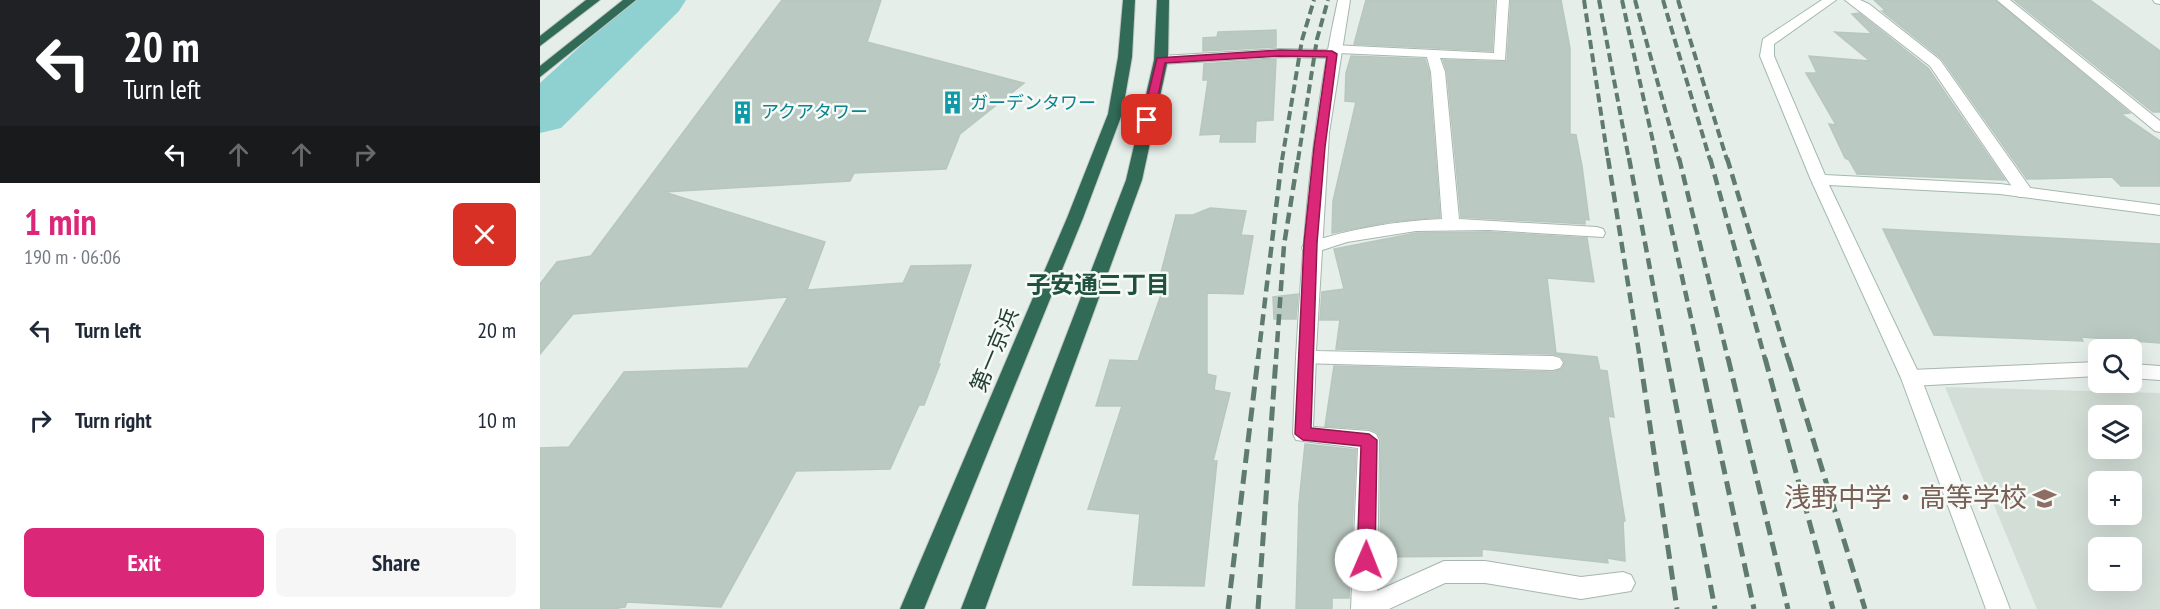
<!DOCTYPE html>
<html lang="en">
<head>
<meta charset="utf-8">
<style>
	:root { --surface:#fff; --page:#f6f6f7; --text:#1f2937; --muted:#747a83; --accent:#db2777 }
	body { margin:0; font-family:"PT Sans Narrow","Noto Sans JP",sans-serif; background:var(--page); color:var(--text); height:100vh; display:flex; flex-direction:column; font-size:22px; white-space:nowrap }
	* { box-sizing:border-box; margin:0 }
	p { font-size:20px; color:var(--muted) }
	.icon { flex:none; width:33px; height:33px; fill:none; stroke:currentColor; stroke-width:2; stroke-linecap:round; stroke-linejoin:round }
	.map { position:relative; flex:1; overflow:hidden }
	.panel { display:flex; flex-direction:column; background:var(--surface); width:540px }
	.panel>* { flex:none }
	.hud { background:#202124; color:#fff; overflow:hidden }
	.fabs { position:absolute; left:1548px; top:339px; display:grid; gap:12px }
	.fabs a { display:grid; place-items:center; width:54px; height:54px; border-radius:9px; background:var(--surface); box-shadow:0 6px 24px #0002; font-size:30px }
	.pin { position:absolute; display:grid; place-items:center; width:51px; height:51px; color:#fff; margin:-26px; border-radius:12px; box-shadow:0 3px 9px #0006 }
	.me { position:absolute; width:66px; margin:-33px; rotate:1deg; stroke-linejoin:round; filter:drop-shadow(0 0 4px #0008) }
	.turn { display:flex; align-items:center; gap:21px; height:126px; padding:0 24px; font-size:27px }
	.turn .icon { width:78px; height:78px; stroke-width:2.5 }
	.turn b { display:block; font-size:42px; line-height:51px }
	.lanes { display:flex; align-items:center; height:57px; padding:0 24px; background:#0003; justify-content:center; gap:30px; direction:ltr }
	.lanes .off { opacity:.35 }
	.round { display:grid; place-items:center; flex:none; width:63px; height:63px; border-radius:9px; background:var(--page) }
	.head { display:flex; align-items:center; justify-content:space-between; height:102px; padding:0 24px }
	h1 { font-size:36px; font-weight:800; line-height:45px; color:var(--accent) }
	.button { display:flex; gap:12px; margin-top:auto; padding:12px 24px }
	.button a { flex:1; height:69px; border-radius:9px; background:var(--accent); color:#fff; font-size:24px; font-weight:800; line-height:69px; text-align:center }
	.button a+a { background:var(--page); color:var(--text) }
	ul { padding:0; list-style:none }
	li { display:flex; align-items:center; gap:18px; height:90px; padding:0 24px }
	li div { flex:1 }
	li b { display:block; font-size:22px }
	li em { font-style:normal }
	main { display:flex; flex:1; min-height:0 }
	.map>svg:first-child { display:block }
	.built { fill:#d3ded7; fill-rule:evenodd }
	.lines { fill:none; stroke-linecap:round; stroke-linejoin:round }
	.river { fill:#8fd0d1; fill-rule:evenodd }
	.building { fill:#bac9c1; stroke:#b7c7be; stroke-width:1.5 }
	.lane-casing { stroke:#a7b6af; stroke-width:2 }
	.street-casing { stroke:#a7b6af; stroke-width:2 }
	.secondary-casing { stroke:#a3b9af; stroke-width:2 }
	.highway-casing { stroke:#c2c9c6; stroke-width:2 }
	.lane { fill:#fff; fill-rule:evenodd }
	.street { fill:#fff; fill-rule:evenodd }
	.secondary { fill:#fff; fill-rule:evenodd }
	.highway { fill:#316b57; fill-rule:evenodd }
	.rail-far2 { stroke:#5f7b6f; stroke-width:4; stroke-dasharray:9 4.5; stroke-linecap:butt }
	.rail-far1 { stroke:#5f7b6f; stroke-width:4.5; stroke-dasharray:11 6; stroke-linecap:butt }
	.rail { stroke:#5f7b6f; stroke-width:5; stroke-dasharray:14 7; stroke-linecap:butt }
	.route { fill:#db2777; stroke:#8e194d; stroke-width:1.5 }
	.labels { text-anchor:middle; stroke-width:5; stroke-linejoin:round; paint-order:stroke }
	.far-culture-label { font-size:18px; fill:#0d838f; stroke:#f6faf7; text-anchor:start }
	.street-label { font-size:22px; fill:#243f34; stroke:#f6faf7 }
	.neighbourhood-label { font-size:24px; font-weight:bold; fill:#20513e; stroke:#f6faf7 }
	.near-education-label { font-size:27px; fill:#785e54; stroke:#f6faf7; text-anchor:end }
</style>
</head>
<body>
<main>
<section class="panel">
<div class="hud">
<div class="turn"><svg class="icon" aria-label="left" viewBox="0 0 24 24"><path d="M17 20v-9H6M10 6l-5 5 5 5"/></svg><div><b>20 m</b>Turn left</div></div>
<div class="lanes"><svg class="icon" aria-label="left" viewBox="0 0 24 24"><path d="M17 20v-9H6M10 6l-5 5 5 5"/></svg><svg class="icon off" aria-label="ahead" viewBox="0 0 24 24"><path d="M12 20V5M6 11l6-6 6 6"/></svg><svg class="icon off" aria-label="ahead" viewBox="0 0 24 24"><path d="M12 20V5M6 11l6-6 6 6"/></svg><svg class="icon off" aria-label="right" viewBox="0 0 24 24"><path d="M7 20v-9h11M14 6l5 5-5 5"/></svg></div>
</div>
<div class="head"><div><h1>1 min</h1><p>190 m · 06:06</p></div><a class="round" style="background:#d93025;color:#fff"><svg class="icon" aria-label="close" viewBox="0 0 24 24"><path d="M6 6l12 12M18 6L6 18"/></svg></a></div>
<ul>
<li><svg class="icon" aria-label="left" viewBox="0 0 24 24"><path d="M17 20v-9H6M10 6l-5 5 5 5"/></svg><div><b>Turn left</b></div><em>20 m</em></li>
<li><svg class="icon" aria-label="right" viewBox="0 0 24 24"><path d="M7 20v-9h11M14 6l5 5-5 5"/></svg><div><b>Turn right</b></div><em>10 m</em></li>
</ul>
<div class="button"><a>Exit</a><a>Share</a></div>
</section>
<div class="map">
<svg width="1620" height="609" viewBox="0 0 1620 609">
	<rect width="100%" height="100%" fill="#e5eee9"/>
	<path class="built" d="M1405,387L1620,393V609H1497ZM1558,416H1592V448H1558ZM1558,482H1592V514H1558ZM1558,548H1592V580H1558Z"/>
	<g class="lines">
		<path class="river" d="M91,0H146L139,11L21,128L0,133V83Z"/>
	</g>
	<path class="building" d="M242,0H341L327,42L484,83L420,134L406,169L314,173L310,181L124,192L285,242L267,290L363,283L371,266L431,265L398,364H400L384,405H379L350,469L256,471L181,607L87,602L85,607L71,609H0V448L29,447L84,372L208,368L248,297L33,314L0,354V284L17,262L51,256Z
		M826,0H955L952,51L814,44Z
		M971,0H1021L1030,48V134L1036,135L1042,166L1049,220L1045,219V224L921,217L907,72L903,60L967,62Z
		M1334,0H1455L1590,113L1581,114L1620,141V186H1581L1572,177L1487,179L1402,59L1342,11H1346Z
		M1474,0H1550L1620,51V112H1613Z
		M1319,13L1388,68L1465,180L1317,174L1309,160L1305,158L1289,124L1296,125L1266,73H1277L1269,56L1330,61L1295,32L1332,34L1312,14Z
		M736,30V47L663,51V38L677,37L678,32Z
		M811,56L885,59L889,72L900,217L849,222L792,233L793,201L816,102L805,101L806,73Z
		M736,59L733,120L716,121L715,142H680L681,134L660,135L668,80H663L664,64Z
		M670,208L706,211L701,235L713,236L703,294L667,293V374L676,376L674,390L690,393L673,461H677L664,586L593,585L600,514L548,509L582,406H556L570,360L598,361L622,292H616L636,215H653Z
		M1343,229L1620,244V343L1541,337L1543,341L1394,335Z
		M949,232L1047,238L1054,282L1007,278L1016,353L1057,357L1060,370L1067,371L1074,417L1068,416L1085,521H1083L1085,561L1067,558L1068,563L942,549V556L840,557L841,439L837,432L830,429L785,426L794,366L1013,372L1022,369L1025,362L1021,356L1013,354L796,349L800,320H780L782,292L804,289L794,249L876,233Z
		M758,294L756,319H734L733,297Z
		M765,444L816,450L809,598H792V609H756L759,503Z"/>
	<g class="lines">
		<defs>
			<path id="lane" d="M957,0H969L965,60L900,58L905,72L919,219L1057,227L1063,229L1065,233L1063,237L949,230L876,231L807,242L770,254L764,252L762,248L764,244C810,229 854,221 902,219L891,72L887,57L798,53L792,58L740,57L621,64L614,60L621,56L740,49L787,50L793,45L954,53Z
				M766,351L773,353L776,358L773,427L829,431L836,434L839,440L837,591L904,561H945L1041,577L1083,572L1091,575L1095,583L1091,591L1041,599L945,583H905L849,609H811L818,448L756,440L753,434L756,358L759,353Z"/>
			<path id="street" d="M798,0H810L789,133L776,351L1013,356L1020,358L1023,363L1020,368L1013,370L759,363L756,358C763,237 772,118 798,0Z
				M1305,0H1320L1329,4L1400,60L1491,189L1493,193L1491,197H1479L1390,66Z
				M1457,0H1470L1620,121V132L1615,131Z
				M1613,0H1620V4L1615,3Z
				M1558,362V376L1371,386L1364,383L1361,378L1364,373L1371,370Z
				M1592,364L1620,366V380L1592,378Z"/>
			<path id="secondary" d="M1282,0H1296L1234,44V56L1285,175L1460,184L1620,205V215L1460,194L1289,185L1381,378L1470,609H1446L1361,378L1271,180L1220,56L1223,39Z"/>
			<path id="highway" d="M46,0H60L0,46V36Z
				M83,0H96L0,77V66Z
				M583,0H595L592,57L582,114L543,218L384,609H360L527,218L568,114L578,57Z
				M617,0H629L628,60L602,180L445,609H421L586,180L614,60Z"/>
		</defs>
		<use href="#lane" class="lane-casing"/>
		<use href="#street" class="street-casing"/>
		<use href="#secondary" class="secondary-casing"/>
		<use href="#highway" class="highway-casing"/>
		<use href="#lane" class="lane"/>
		<use href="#street" class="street"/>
		<use href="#secondary" class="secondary"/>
		<use href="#highway" class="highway"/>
		<path class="rail-far2" d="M1044,0L1068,160
			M1059,0L1089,160
			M1082,0L1117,160
			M1095,0L1139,160
			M1123,0L1170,160
			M1138,0L1187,160
			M742,160L762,40L774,0
			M758,160L777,39L788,0"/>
		<path class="rail-far1" d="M1068,158L1100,359
			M1089,158L1127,359
			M1116,158L1160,359
			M1139,158L1188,359
			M1170,158L1225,359
			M1187,158L1248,359
			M718,359L742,158
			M736,359L744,245L758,158"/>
		<path class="rail" d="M1100,358L1137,609
			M1127,358L1175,609
			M1160,358L1214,609
			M1188,358L1248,609
			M1225,358L1293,609
			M1248,358L1325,609
			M688,609L718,358
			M718,609L736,358"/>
	</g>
	<path class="route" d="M740,50L792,51L797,54L785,147L777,243L771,428L829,434L837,440L835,560L832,565L826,568L820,565L817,560L821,446L763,440L755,434L764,243L774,147L787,57L740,56L625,63L613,120L607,123L602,120L617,58Z"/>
	<defs>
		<symbol id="building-bare" viewBox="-9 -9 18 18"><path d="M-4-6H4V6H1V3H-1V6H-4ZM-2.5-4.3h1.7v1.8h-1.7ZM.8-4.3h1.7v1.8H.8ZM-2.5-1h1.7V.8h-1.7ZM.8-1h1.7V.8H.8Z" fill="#0f9aa8" stroke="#f6faf7" stroke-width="2.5" paint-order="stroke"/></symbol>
		<symbol id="school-bare" viewBox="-9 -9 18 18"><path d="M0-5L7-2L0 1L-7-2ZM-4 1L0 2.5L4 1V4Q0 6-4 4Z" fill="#8d6e63" stroke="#f6faf7" stroke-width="2.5" paint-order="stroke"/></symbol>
	</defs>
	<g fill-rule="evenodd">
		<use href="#building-bare" x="396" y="86" width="33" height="33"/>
		<use href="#building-bare" x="186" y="96" width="33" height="33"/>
		<use href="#school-bare" x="1488" y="482" width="33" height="33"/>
	</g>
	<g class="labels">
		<g class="far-culture-label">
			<text x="430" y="109">ガーデンタワー</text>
			<text x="221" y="118">アクアタワー</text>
		</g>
		<g class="street-label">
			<text transform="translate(454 350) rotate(-67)" y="8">第一京浜</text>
		</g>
		<g class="neighbourhood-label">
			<text x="558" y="293">子安通三丁目</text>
		</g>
		<g class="near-education-label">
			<text x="1487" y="507">浅野中学・高等学校</text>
		</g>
	</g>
</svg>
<div class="fabs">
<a><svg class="icon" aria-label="search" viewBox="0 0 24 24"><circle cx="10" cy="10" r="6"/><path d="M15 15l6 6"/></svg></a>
<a><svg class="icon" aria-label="layers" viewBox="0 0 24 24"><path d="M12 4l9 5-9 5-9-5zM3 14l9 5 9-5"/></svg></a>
<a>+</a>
<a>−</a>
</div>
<div class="pin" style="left:607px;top:120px;background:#d93025"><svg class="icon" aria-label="arrive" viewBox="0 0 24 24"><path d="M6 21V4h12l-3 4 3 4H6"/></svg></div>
<svg class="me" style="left:826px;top:560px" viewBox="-20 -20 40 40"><circle r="19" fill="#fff"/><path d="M0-13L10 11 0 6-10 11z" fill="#db2777"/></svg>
</div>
</main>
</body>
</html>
